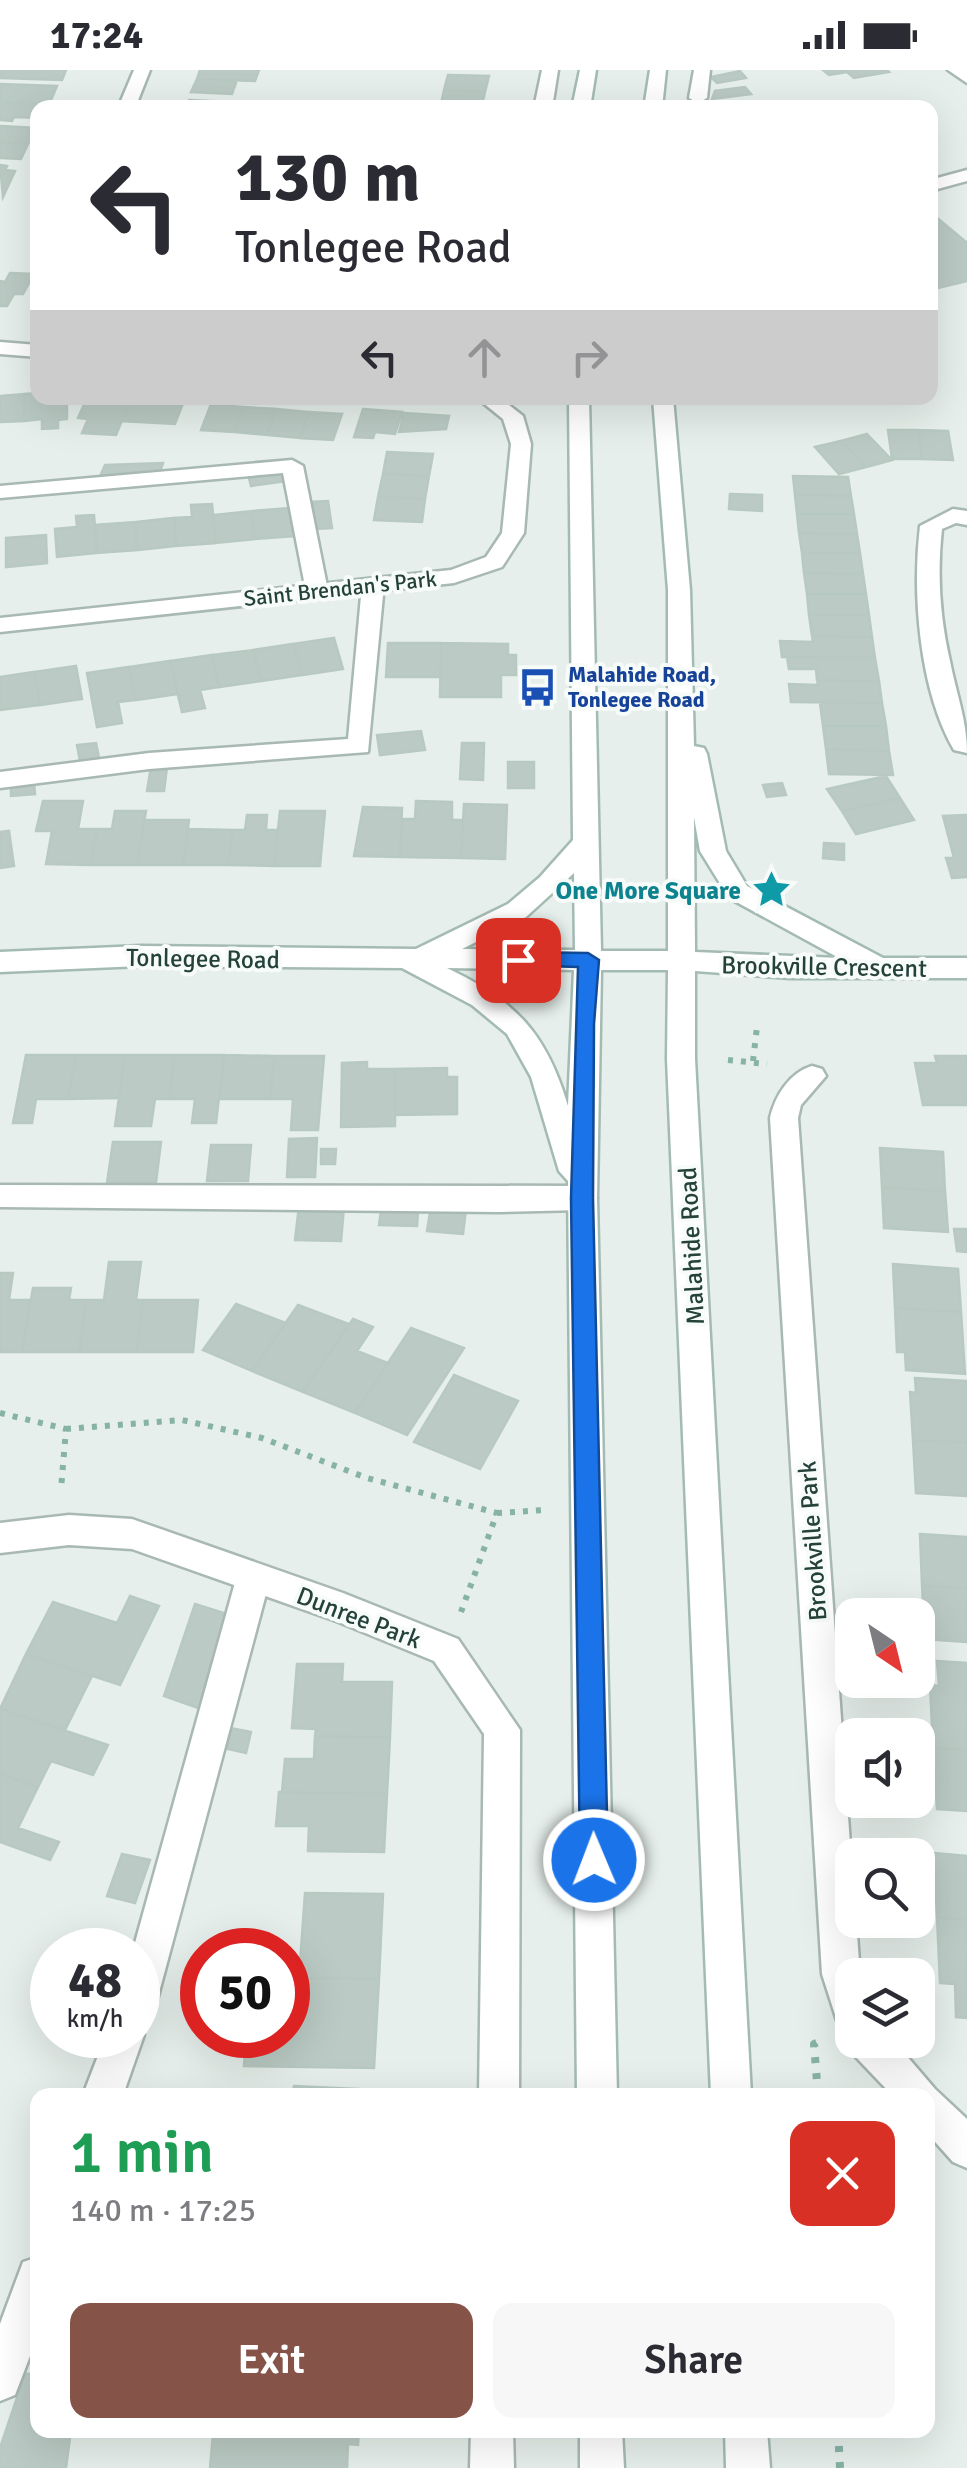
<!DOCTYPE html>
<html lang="en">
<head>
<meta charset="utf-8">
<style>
	:root { --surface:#fff; --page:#f7f7f7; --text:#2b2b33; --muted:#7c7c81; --accent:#855347 }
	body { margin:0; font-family:Signika,sans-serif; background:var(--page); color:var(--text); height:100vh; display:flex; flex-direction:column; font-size:38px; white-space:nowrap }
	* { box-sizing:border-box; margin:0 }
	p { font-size:32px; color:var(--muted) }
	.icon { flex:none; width:55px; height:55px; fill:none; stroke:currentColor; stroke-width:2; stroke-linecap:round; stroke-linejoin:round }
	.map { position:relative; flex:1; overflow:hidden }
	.sheet { position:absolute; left:30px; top:2018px; width:905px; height:350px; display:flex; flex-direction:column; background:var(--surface); border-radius:20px; box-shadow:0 10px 40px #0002 }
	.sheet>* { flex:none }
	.guide { position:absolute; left:30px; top:30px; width:908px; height:305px; border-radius:20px; box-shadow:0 10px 40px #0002; background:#fff; color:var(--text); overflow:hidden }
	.needle { width:65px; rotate:145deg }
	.buttons { position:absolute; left:835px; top:1528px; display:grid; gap:20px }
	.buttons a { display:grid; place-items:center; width:100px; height:100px; border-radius:20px; background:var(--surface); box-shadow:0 10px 40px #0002; font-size:50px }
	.speed { position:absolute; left:30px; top:1858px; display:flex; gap:20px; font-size:50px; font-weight:700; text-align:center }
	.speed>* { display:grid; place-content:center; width:130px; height:130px; border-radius:50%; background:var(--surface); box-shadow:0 10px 40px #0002; line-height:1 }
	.speed small { font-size:25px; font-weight:400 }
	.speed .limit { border:15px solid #d22; background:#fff; color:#111 }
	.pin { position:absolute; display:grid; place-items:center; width:85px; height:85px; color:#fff; margin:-42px; border-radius:20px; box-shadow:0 5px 15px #0006 }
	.me { position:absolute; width:110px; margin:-55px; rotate:359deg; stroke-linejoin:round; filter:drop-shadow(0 0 8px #0008) }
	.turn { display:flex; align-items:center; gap:35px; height:210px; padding:0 40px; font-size:45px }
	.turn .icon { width:130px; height:130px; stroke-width:2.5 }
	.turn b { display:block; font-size:70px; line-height:85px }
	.lanes { display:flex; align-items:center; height:95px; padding:0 40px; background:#0003; justify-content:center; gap:50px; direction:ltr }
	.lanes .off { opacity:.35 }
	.round { display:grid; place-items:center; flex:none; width:105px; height:105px; border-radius:20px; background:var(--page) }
	.head { display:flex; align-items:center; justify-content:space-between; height:170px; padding:0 40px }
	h1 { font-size:60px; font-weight:600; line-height:75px; color:#1e9e55 }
	.action { display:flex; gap:20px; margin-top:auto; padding:20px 40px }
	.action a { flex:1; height:115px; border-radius:20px; background:var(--accent); color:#fff; font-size:40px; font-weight:600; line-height:115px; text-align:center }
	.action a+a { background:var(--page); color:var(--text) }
	.status { display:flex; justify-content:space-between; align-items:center; height:70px; padding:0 50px; background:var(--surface); direction:ltr }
	.status svg { height:28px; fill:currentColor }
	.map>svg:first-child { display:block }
	.building { fill:#bbcac4; stroke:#b8c9c2; stroke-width:2.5 }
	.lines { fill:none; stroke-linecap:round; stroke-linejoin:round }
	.service-casing { stroke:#a8b8b2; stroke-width:5 }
	.minor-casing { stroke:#a8b8b2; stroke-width:5 }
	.secondary-casing { stroke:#a4bbb3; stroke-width:5 }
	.path-far1 { stroke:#86b3a5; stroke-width:6; stroke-dasharray:5 8; stroke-linecap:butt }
	.path { stroke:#86b3a5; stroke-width:8; stroke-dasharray:6 10; stroke-linecap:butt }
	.service { fill:#fff; fill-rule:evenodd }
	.minor { fill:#fff; fill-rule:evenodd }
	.secondary { fill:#fff; fill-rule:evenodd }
	.route { fill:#1a73e8; stroke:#114b97; stroke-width:2.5 }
	.labels { text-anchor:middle; stroke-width:8; stroke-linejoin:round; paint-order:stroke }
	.far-street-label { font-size:22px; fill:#24423a; stroke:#f7fbf9 }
	.far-transit-label { font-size:22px; font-weight:bold; fill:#164399; stroke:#f7fbf9; text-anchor:start }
	.culture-label { font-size:25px; font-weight:bold; fill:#0d838f; stroke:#f7fbf9; text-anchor:end }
	.street-label { font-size:25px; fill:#24423a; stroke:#f7fbf9 }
</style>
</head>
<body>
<div class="status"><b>17:24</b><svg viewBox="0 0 49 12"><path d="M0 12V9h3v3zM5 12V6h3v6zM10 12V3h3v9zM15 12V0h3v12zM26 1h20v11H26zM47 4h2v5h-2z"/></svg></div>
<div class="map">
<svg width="967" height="2398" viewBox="0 0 967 2398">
	<rect width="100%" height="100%" fill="#e6efeb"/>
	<path class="building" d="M0,0H66L62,10L0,8Z
		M200,0H259L255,11L197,9Z
		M823,0H887L889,2L854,8L847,2L829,5Z
		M740,1L746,8L717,13L711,7Z
		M448,5L489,6L485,22L444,20Z
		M197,9L237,10L232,24L191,22Z
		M0,14L57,16L49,35L0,32Z
		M745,17L751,24L712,29L715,21Z
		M444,20L485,22L482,35L441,34Z
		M189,30L230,32L228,38H186Z
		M0,32L8,33L49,35L38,38V48L14,47L12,51L0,50Z
		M0,56L37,58L28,74L0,73Z
		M0,73L28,74L21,89L0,88Z
		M0,95L7,96L5,100L15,101L3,127Z
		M930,142L967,173V211L930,220Z
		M10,203L34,204L23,224H14L7,236H0V211L5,212Z
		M38,323V328H67V349L58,350V358L42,359V349L24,351V324Z
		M24,324V351L0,352V326Z
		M87,328H131L116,365L82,363L88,349L78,348Z
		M131,328H185L175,354L122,351Z
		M211,334L243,337L234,362L201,360Z
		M243,337L276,339L267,365L234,362Z
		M276,339L309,342L300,368L267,365Z
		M363,339L402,342L395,364L375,362L373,368L354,367Z
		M309,342L342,344L333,370L300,368Z
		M404,343L449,346L446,359L399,362Z
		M888,360H918L922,389H892Z
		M918,360L948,361L953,390L922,389Z
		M867,364L892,390L866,397L841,371Z
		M841,371L866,397L839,404L815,377Z
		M387,382L433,384L429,406L383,404Z
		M163,393L160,402L99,409L105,395Z
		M285,400L287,411L251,416L248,404Z
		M383,404L429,406L425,429L378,427Z
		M793,406L848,407L851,426L795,425Z
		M730,424L762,425V441L729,439Z
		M795,425L851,426L854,444H797Z
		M378,427L425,429L422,452L374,450Z
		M328,431L332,458L314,459L310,432Z
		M212,434L216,473L176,476L174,448L192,447L191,435Z
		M290,438L295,466L255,469L252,441Z
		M252,441L255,469L216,473L213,445Z
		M797,444H854L857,464L799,463Z
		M94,445L97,483L57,487L55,459L77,457L76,446Z
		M174,448L176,476L137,480L135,452Z
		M135,452L137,480L97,483L95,455Z
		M799,463L857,464L860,483H802Z
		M46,465L47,493L6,497V468Z
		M802,483H860L863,504L804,503Z
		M804,503L863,504L866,524H807Z
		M807,524H866L869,545H809Z
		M809,545H869L872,567L812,566Z
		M812,566L872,567L875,588L782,587L780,571L813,572Z
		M334,568L343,599L302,605L293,574Z
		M388,573H441V607H386Z
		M441,573L508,574V585H516V605H501V627H440Z
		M293,574L302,605L261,611L253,580Z
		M253,580L261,611L219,617L212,585Z
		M212,585L219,617L200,620L205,638L182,642L170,591Z
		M787,587L875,588L879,611L817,610L816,599H789Z
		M170,591L178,624L136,630L129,597Z
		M76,596L82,629L40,635L34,602Z
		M129,597L136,630L118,632L122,653L97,657L87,603Z
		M34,602L40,635L0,640V607Z
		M817,610L879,611L882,633L791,632L789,614L818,615Z
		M820,633H882L886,656H823Z
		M823,656H886L889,681L826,679Z
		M421,661L425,680L380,685L377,665Z
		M96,673L99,688L80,691L77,675Z
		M462,673H484L483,710L460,709Z
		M826,679L889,681L893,705L829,704Z
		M508,692H534V718H508Z
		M151,697H167L164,721H147Z
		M886,706L900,728L842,741L827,719Z
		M34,713L35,724L11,726V715Z
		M782,713L786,725L767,727L763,715Z
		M900,728L914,750L856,764L842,741Z
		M43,731H83L78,759H97L91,795L46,794L52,761H36Z
		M416,731L452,732V750H463L461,788L400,787L403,749H415Z
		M464,734L507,735L505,789L461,788Z
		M363,737L402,738L400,787L354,786Z
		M115,741H146L137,795H91L97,759H112Z
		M280,741H325L320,796H274Z
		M247,745H267L266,760H278L274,796L228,795L233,760H245Z
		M967,745V807L952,808L946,788H954L943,746Z
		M144,750H189L183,795H137Z
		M188,759L233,760L228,795H183Z
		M9,761L14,796L0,798V762Z
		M824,773L844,774V790L823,788Z
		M26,985H76L68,1029H36L32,1053H13Z
		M76,985H125L119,1028L68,1029Z
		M125,985H175L169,1029H155L151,1056H115Z
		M175,985H224L216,1053H192L195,1029H169Z
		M224,985L274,986L270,1029H220Z
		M274,986H324L318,1060H291L293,1029H270Z
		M935,986H967V1035H923L915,993H937Z
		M367,992V999H395V1056L341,1057L342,993Z
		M447,998V1007H457V1044L395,1045V999Z
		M317,1068L315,1107H287L289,1069Z
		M113,1072H161L156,1112L107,1113Z
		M211,1075H251L248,1111H207Z
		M880,1078L943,1082L945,1121L882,1117Z
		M321,1079H336L335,1094H321Z
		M882,1117L945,1121L948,1162L884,1158Z
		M299,1136L344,1137L341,1171L295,1170Z
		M431,1136L466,1139L463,1164L427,1161Z
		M381,1141L418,1142L417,1156L379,1155Z
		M954,1159H967V1182L957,1181Z
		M109,1192H141L136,1230H143L136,1282H79L86,1230H104Z
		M893,1194L958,1199L961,1242L895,1238Z
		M0,1203H13L9,1230H30L22,1282H0Z
		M33,1218H71L69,1230H86L79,1282H22Z
		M143,1230H198L193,1282H136Z
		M236,1234L286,1253L252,1301L203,1280Z
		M298,1235L349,1254L303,1322L252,1301Z
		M895,1238L961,1242L965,1304L906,1300L905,1282H897Z
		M353,1249L373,1257L357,1281L388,1293L355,1343L303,1322Z
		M411,1258L464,1278L407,1365L355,1343Z
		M454,1305L518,1331L480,1399L414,1372Z
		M915,1308L967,1311V1373L913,1370L910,1322L916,1323Z
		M913,1370L967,1373V1426L916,1423Z
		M920,1464L967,1467V1519L922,1515Z
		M922,1515L967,1519V1572L925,1569Z
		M130,1526L159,1536L120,1615L26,1584L53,1532L117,1553Z
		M195,1534L227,1544L204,1640L164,1626Z
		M26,1584L92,1606L65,1660L0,1639Z
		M937,1591L967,1593V1680L933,1678L930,1615L939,1616Z
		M297,1594H343L342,1612H392L390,1667L315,1666L316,1659L292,1658Z
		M0,1639L108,1675L93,1705L51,1691L38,1717L0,1704Z
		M230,1658L251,1662L246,1683L224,1678Z
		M315,1666L390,1667L387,1724L282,1722L285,1689H314Z
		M933,1678L967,1680V1741L937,1739Z
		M0,1704L38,1717L18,1758L59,1772L50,1790L0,1772Z
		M279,1722L387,1724L384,1782L308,1781L309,1756H276Z
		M934,1783L967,1786V1850L937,1847Z
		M122,1784L150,1790L135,1833L107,1826Z
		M305,1823L383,1824L379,1909L299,1908Z
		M937,1847L967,1850V1948L956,1947L955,1914L940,1913Z
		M299,1908L379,1909L374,1998L244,1996L246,1965H288V1957H295Z
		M294,2016L378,2020V2025H293Z
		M38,2303V2360H71L66,2398H0V2378L25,2304Z
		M262,2360H359L358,2375L348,2374L347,2398H210L213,2364L262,2365Z"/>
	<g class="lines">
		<defs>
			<path id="service" d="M694,0H710L707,28L698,33L689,28Z
				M967,100V111L930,121V110Z
				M292,390L303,396L328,521L317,528L306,521L283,403L0,428V416Z
				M373,508L384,515L368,682L149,699L0,718V702L149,683L348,669L362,515Z
				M0,1115L582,1116L592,1120L597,1128L592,1136L582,1140L499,1142L0,1137Z
				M253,1494L265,1498L270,1509L157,1930L151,1943L138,1949V1880H133L236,1509L241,1498Z
				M138,1951L144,1965L123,2025H83L106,1965H138Z
				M38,2187V2265L15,2325L0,2331V2254L23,2192Z"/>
			<path id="minor" d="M134,0H150L135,38H118Z
				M542,0H558L552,38H534Z
				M948,0H967V13Z
				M0,272L38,275V287L0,284Z
				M477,328H500L523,346L531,374L524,463L502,497L454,513L0,562V548L451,500L486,487L502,463L511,374L503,349Z
				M953,439L967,441V455L956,453L942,459C937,504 940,548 950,591C956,623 967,650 967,683L954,680C919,620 912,523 920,456Z
				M812,996L822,999L826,1006L801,1035L798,1048L852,1802V1850H856L860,1905H852V1970H893L935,2019L967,2049V2098L953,2092L928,2064V2025H892L853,1984L848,1970L851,1963L839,1957L822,1904L770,1048C775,1026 789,1003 812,996Z
				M69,1445L132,1449L343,1523L458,1569L520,1660L519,2025H479L484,1664L434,1591L336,1551L132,1479L69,1475L0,1483V1453Z
				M471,2360H513L514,2398H470Z"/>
			<path id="secondary" d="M580,0H596L590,38H572Z
				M650,0H666L662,38H644Z
				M569,328H589L601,881H668V520L653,328H673L690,520L694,676L704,678L707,684L726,781L747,816L883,888H967V908H790L695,901V989L751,2025H711L667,989L668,900H601L597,1128L617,2025H577L568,1111L559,1101L531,1007L507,964L472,935L402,898L141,896L0,902V882L141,876L416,879L508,834L540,807L573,770ZM694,747L700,781L729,828L839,888L695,882ZM574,803L575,880L462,879L526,847ZM447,898L574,900L568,1036C546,963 516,931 447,898Z
				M580,2360H622L624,2398H580Z
				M725,2360H767L770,2398H726Z"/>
		</defs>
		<use href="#service" class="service-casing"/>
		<use href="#minor" class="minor-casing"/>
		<use href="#secondary" class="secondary-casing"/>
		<path class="path-far1" d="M728,990L767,994
			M753,991L757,957
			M0,1343L66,1359L61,1419
			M66,1359L182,1350L262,1368L367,1408L497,1443L461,1542
			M497,1443L546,1440"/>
		<path class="path" d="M818,2025L814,1974L819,1972
			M838,2360L840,2398"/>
		<use href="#service" class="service"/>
		<use href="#minor" class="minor"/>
		<use href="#secondary" class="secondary"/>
	</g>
	<path class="route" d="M518,882L588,883L599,890L594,954L593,1128L608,1790L604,1799L594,1803L584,1799L580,1790L571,1128L578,897L511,895V884Z"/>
	<defs>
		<symbol id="bus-bare" viewBox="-9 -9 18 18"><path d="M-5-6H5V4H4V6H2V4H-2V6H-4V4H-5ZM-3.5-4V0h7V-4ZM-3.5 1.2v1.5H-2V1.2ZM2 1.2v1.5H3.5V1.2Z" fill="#1a4fb4" stroke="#f7fbf9" stroke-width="2.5" paint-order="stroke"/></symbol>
		<symbol id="sight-bare" viewBox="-9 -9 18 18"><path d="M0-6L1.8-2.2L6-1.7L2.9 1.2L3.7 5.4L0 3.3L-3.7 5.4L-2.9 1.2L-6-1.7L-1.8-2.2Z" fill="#0f9aa8" stroke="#f7fbf9" stroke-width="2.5" paint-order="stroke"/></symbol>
	</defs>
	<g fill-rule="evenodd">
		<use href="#bus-bare" x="510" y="590" width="55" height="55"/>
		<use href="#sight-bare" x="744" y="792" width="55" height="55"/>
	</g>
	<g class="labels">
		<g class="far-street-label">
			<text transform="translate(340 518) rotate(-6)" y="8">Saint Brendan's Park</text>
		</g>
		<g class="far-transit-label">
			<text x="568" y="612">Malahide Road,<tspan x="568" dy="25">Tonlegee Road</tspan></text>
		</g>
		<g class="culture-label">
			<text x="741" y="829">One More Square</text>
		</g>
		<g class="street-label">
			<text transform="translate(203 888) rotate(1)" y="9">Tonlegee Road</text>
			<text transform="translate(824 896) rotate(1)" y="9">Brookville Crescent</text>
			<text transform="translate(691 1176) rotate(-93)" y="9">Malahide Road</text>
			<text transform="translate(812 1471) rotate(-94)" y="9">Brookville Park</text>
			<text transform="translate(359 1547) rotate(21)" y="9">Dunree Park</text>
		</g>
	</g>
</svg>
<div class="buttons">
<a><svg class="needle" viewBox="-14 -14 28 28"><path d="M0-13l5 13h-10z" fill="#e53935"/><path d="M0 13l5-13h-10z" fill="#7c7c81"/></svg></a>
<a><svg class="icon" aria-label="sound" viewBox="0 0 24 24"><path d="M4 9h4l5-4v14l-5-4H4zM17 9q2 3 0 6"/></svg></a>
<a><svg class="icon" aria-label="search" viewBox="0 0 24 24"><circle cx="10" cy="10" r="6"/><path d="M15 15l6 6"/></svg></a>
<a><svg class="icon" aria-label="layers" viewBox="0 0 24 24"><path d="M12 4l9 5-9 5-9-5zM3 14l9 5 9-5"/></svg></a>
</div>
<div class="speed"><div>48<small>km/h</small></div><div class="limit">50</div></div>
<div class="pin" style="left:518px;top:890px;background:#d93025"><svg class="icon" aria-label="arrive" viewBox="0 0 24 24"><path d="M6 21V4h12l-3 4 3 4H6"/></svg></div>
<svg class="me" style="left:594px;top:1790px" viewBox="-20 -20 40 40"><circle r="17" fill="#1a73e8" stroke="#fff" stroke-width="3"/><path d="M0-11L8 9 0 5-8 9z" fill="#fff"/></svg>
<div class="guide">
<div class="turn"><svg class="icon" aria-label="left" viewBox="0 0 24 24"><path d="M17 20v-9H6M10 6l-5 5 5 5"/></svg><div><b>130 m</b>Tonlegee Road</div></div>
<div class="lanes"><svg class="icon" aria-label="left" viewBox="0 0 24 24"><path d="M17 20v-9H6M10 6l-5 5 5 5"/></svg><svg class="icon off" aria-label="ahead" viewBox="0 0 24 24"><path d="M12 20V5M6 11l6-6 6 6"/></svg><svg class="icon off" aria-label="right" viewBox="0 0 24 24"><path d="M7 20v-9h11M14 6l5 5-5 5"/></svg></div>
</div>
<section class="sheet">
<div class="head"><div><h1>1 min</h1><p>140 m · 17:25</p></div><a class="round" style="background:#d93025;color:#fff"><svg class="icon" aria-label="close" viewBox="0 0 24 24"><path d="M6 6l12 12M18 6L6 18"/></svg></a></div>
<div class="action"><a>Exit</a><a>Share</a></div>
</section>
</div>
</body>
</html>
